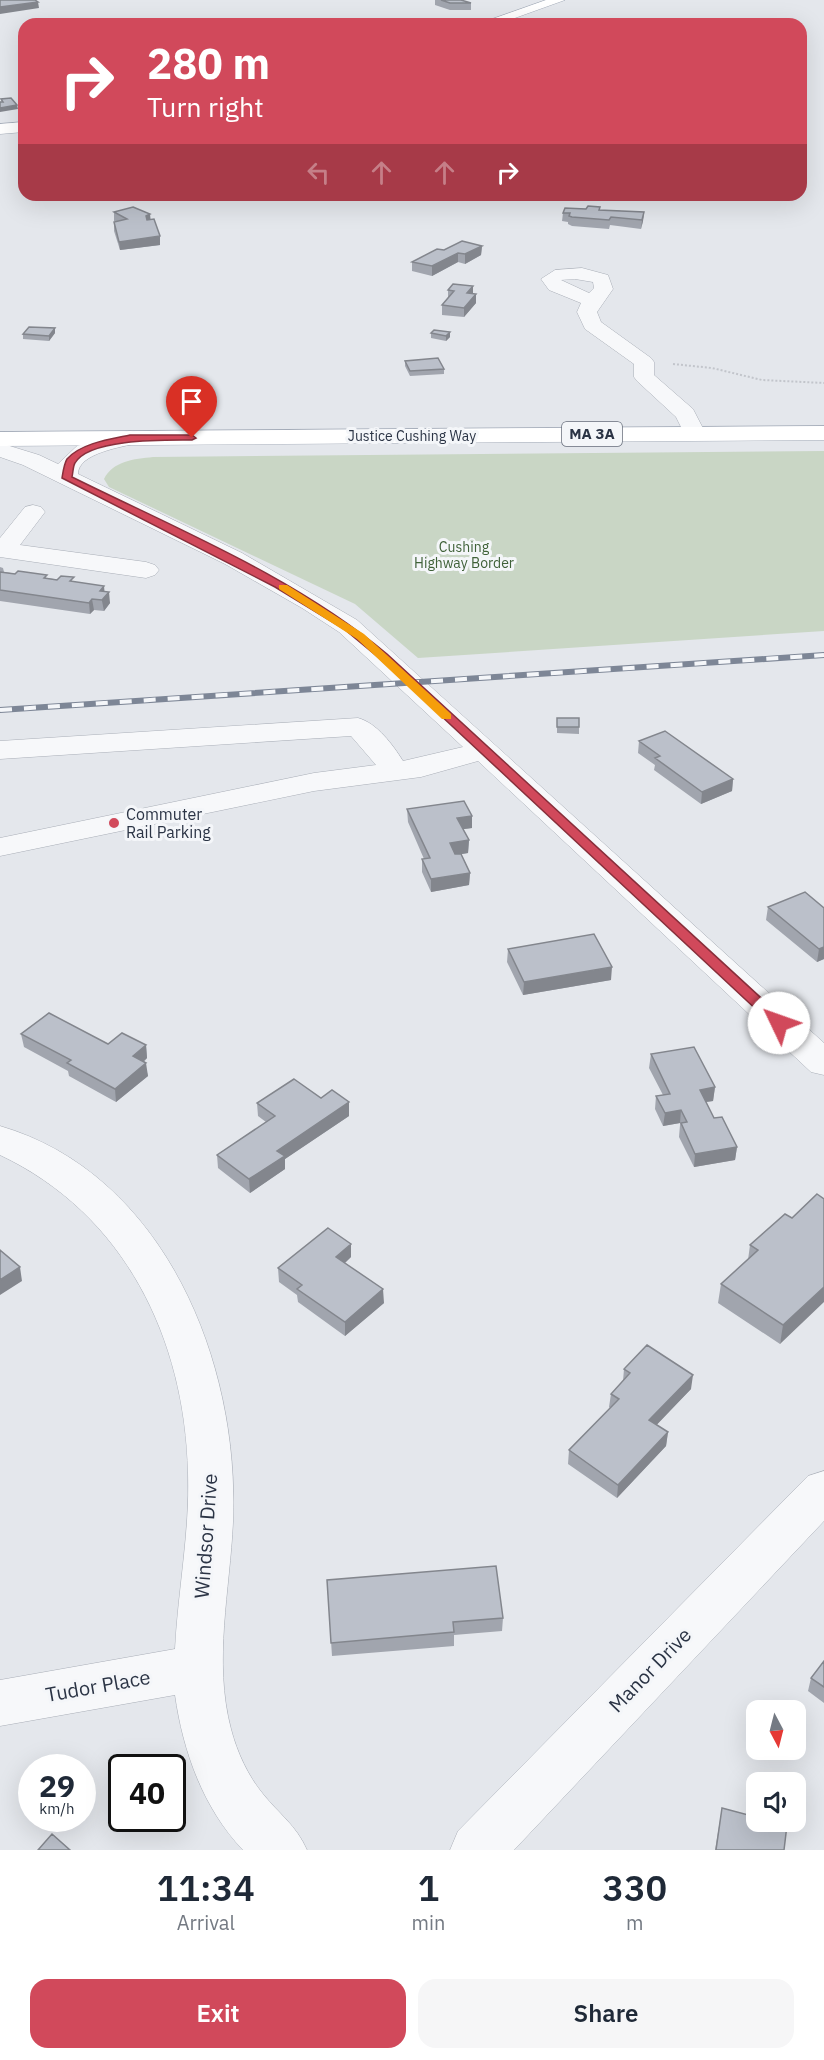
<!DOCTYPE html>
<html lang="en">
<head>
<meta charset="utf-8">
<style>
	:root { --surface:#fff; --page:#f6f6f7; --text:#1f2937; --muted:#747a83; --accent:#d1495b }
	body { margin:0; font-family:"IBM Plex Sans",sans-serif; background:var(--page); color:var(--text); height:100vh; display:flex; flex-direction:column; font-size:22px; white-space:nowrap }
	* { box-sizing:border-box; margin:0 }
	p { font-size:20px; color:var(--muted) }
	.icon { flex:none; width:33px; height:33px; fill:none; stroke:currentColor; stroke-width:2; stroke-linecap:round; stroke-linejoin:round }
	.map { position:relative; height:1850px; overflow:hidden }
	.details { display:flex; flex-direction:column; background:var(--surface); flex:1 }
	.details>* { flex:none }
	.guide { position:absolute; left:18px; top:18px; width:789px; height:183px; border-radius:18px; box-shadow:0 6px 24px #0002; background:#d1495b; color:#fff; overflow:hidden }
	.needle { width:39px; rotate:173deg }
	.fabs { position:absolute; left:746px; top:1700px; display:grid; gap:12px }
	.fabs a { display:grid; place-items:center; width:60px; height:60px; border-radius:12px; background:var(--surface); box-shadow:0 6px 24px #0002; font-size:30px }
	.speed { position:absolute; left:18px; top:1754px; display:flex; gap:12px; font-size:30px; font-weight:700; text-align:center }
	.speed>* { display:grid; place-content:center; width:78px; height:78px; border-radius:50%; background:var(--surface); box-shadow:0 6px 24px #0002; line-height:1 }
	.speed small { font-size:15px; font-weight:400 }
	.speed .limit { border:3px solid #111; border-radius:9px; background:#fff; color:#111 }
	.pin { position:absolute; display:grid; place-items:center; width:51px; height:51px; color:#fff; margin:-62px -26px; border-radius:50% 50% 50% 0; rotate:-45deg; box-shadow:0 0 6px #0007 }
	.pin .icon { rotate:45deg }
	.me { position:absolute; width:66px; margin:-33px; rotate:312deg; stroke-linejoin:round; filter:drop-shadow(0 0 4px #0008) }
	.turn { display:flex; align-items:center; gap:21px; height:126px; padding:0 30px; font-size:27px }
	.turn .icon { width:78px; height:78px; stroke-width:2.5 }
	.turn b { display:block; font-size:42px; line-height:51px }
	.lanes { display:flex; align-items:center; height:57px; padding:0 30px; background:#0003; justify-content:center; gap:30px; direction:ltr }
	.lanes .off { opacity:.35 }
	.eta { display:flex; justify-content:space-evenly; align-items:center; height:102px; text-align:center }
	.eta b { font-size:36px; font-weight:600; line-height:42px }
	.primary-button { display:flex; gap:12px; margin-top:auto; padding:12px 30px }
	.primary-button a { flex:1; height:69px; border-radius:18px; background:var(--accent); color:#fff; font-size:24px; font-weight:600; line-height:69px; text-align:center }
	.primary-button a+a { background:var(--page); color:var(--text) }
	.map>svg:first-child { display:block }
	.green { fill:#c9d6c5 }
	.lines { fill:none; stroke-linecap:round; stroke-linejoin:round }
	.minor-casing { stroke:#a9aeb7; stroke-width:1 }
	.major-casing { stroke:#a3abb8; stroke-width:1 }
	.path { stroke:#c2c5cb; stroke-width:2; stroke-dasharray:2 2; stroke-linecap:butt }
	.minor { fill:#f7f8fa; fill-rule:evenodd }
	.major { fill:#fff; fill-rule:evenodd }
	.rail-casing { stroke:#7d8696; stroke-width:6 }
	.rail { stroke:#f4f6f9; stroke-width:4; stroke-dasharray:12; stroke-linecap:butt }
	.wall { fill:#a1a5ae }
	.shaded-wall { fill:#83868d }
	.building { fill:#bbc0ca; stroke:#83868d; stroke-width:1.5 }
	.route { fill:#d1495b; stroke:#882f3b; stroke-width:1.5 }
	.slow { fill:#f59e0b }
	.poi-dot { fill:#d1495b; stroke:#f4f6f9; stroke-width:2 }
	.labels { text-anchor:middle; stroke-width:6; stroke-linejoin:round; paint-order:stroke }
	.far-street-label { font-size:14px; fill:#2b3445; stroke:#f4f6f9 }
	.far-park-label { font-size:14px; fill:#3f6138; stroke:#f4f6f9 }
	.shield { fill:#f4f6f9; stroke:#676e7b; stroke-width:1.5 }
	.shield-label { font-size:15px; font-weight:bold; fill:#2b3445 }
	.poi-label { font-size:16px; fill:#2b3445; stroke:#f4f6f9; text-anchor:start }
	.near-street-label { font-size:20px; fill:#2b3445; stroke:#f4f6f9 }
</style>
</head>
<body>
<div class="map">
<svg width="824" height="1850" viewBox="0 0 824 1850">
	<rect width="100%" height="100%" fill="#e4e7ec"/>
	<path class="green" d="M824,451V631L418,658L355,604L109,487L104,479C113,461 134,459 153,457Z"/>
	<g class="lines">
		<defs>
			<path id="minor" d="M582,268L608,275L613,289L597,312L601,322L651,358L654,362V375L693,409L706,434L703,439H687L676,417L637,381L634,377V364L585,329L577,312L581,303L549,290L541,279L555,270ZM575,279L593,282L594,288L589,293L561,280Z
				M130,431L138,433L141,438L138,443C122,447 78,453 78,474L242,553L357,620L824,1043V1075L811,1072L478,761L421,777L314,791L0,856V838L314,773L376,765L351,736L0,759V741L358,718C377,723 393,745 403,761L463,747L339,632L302,608L225,564L23,465L0,457V443L39,455L58,464L77,446Z
				M33,505L41,507L45,512L20,545L146,562L155,565L159,570L155,575L146,578L0,557V538L25,507Z
				M0,1126C165,1174 240,1364 233,1522C230,1590 213,1661 231,1729C237,1752 248,1776 263,1794C279,1814 296,1825 307,1850H243C203,1808 183,1751 175,1695L0,1726V1680L175,1649C178,1590 190,1532 188,1473C185,1339 125,1214 0,1155Z
				M824,1471V1521L514,1850H450L458,1831L808,1476Z"/>
			<path id="major" d="M546,0H565L498,24H478Z
				M24,122V132L0,134V124Z
				M824,426V440L0,446V432Z"/>
		</defs>
		<use href="#minor" class="minor-casing"/>
		<use href="#major" class="major-casing"/>
		<path class="path" d="M673,364L712,368L762,380L824,383"/>
		<use href="#minor" class="minor"/>
		<use href="#major" class="major"/>
		<defs>
			<path id="rail" d="M0,710L824,655"/>
		</defs>
		<use href="#rail" class="rail-casing"/>
		<use href="#rail" class="rail"/>
	</g>
	<path class="wall" d="M435,0H461L471,3V10H450L435,5Z
		M20,165H24V173L20,170Z
		M600,207V210L644,212L643,221L641,229L610,225L609,229L572,226L568,224V222L562,221L563,213Z
		M114,212L150,220L160,236V245L120,250L114,231V222H116L114,221Z
		M482,246L481,255L465,264L458,262L432,276L412,271V262L444,250Z
		M448,290L476,294V303L464,317L442,315V305L448,298Z
		M434,330L450,337L446,341L431,338V333Z
		M55,333L49,341L23,339V334Z
		M405,361L444,369V374L410,376L405,366Z
		M0,567L3,568L4,572L104,586V591L110,603L104,611L94,610L90,614L0,601Z
		M557,718L579,727V734L557,733Z
		M639,741L733,779L732,791L701,804L654,770L655,765L638,753Z
		M407,809L472,816V828L463,829L469,840L468,853L461,854L470,873L469,885L431,892L422,872V859H424L408,822Z
		M768,907L824,908V959L817,962L766,920Z
		M508,949L611,980L523,995L507,962Z
		M21,1034L108,1044L146,1045L147,1058L144,1062L148,1076L116,1102L69,1076L68,1071L24,1047Z
		M651,1054L715,1087L713,1101L706,1102L714,1118L737,1147L735,1160L694,1167L679,1137L680,1125V1123L663,1126L655,1109L656,1096L663,1095L649,1068Z
		M321,1098L349,1116L285,1159V1169L250,1193L218,1168L217,1155L266,1122L258,1116L257,1103Z
		M817,1194L780,1344L718,1303L721,1284L748,1260L750,1245L792,1218Z
		M351,1257L345,1263L384,1303L345,1336L298,1302L297,1295L279,1282L278,1268Z
		M624,1369L691,1389L656,1425L668,1432L666,1446L617,1498L568,1464L569,1450L610,1408L609,1407L611,1394L623,1381Z
		M327,1580L503,1618L502,1631L454,1635V1646L332,1656Z
		M824,1661V1703L808,1691L811,1678Z
		M722,1808L784,1850H715Z"/>
	<path class="shaded-wall" d="M38,2L39,8L0,14V7Z
		M17,105L18,109L0,112V108Z
		M644,212L643,221L641,229L642,220Z
		M150,214L151,223L146,224V216Z
		M160,236V245L120,250L119,242Z
		M482,246L481,255L465,264V254Z
		M458,253V262L432,276V266Z
		M473,286V295L467,293Z
		M476,294V303L464,317V308Z
		M55,328V333L49,341V336Z
		M450,332V337L446,341V336Z
		M104,586L105,597L109,592L110,603L104,611L100,591Z
		M92,599L94,610L90,614L89,603Z
		M733,779L732,791L701,804L702,792Z
		M472,816V828L457,830V818Z
		M469,840L468,853L450,856V843Z
		M470,873L469,885L431,892V879Z
		M824,947V959L817,962L819,949Z
		M612,967L611,980L523,995L524,982Z
		M146,1045L147,1058L134,1069L133,1056Z
		M146,1063L148,1076L116,1102L115,1089Z
		M715,1087L713,1101L698,1103L700,1090Z
		M349,1102V1116L285,1159V1169L250,1193L249,1179L277,1151Z
		M681,1110L680,1123L663,1126L665,1113Z
		M737,1147L735,1160L694,1167L695,1154Z
		M351,1244V1257L337,1270L336,1257Z
		M20,1267L22,1281L0,1295V1280Z
		M824,1287V1302L780,1344L783,1325Z
		M383,1289L384,1303L345,1336V1322Z
		M693,1375L691,1389L648,1434L649,1420Z
		M668,1432L666,1446L617,1498L618,1485Z"/>
	<path class="building" d="M0,0H35L38,2L0,7Z
		M441,0H461L471,3H450Z
		M11,98L17,105L0,108V102H3L1,99Z
		M588,206L600,207L599,210L644,212L642,220L611,217L609,220L572,217L569,216L570,213H563L565,208L586,209Z
		M133,207L150,214L146,216L147,220L154,219L160,236L119,242L114,222L127,219L114,212Z
		M462,241L482,246L465,254L458,253L432,266L412,262L437,249L444,250Z
		M453,284L473,286L467,293L476,294L464,308L442,305L454,291L448,290Z
		M29,327L55,328L49,336L23,334Z
		M434,330L450,332L446,336L431,333Z
		M438,358L444,369L410,371L405,361Z
		M18,571L47,575L44,578L57,580L61,576L74,577L70,581L104,586L100,591L109,592L102,600L92,599L89,603L0,590V572L15,574Z
		M557,718H579V727H557Z
		M665,731L733,779L702,792L655,758L660,756L639,741Z
		M464,801L472,816L457,818L469,840L450,843L455,854H461L470,873L431,879L422,859L430,858L407,809Z
		M805,892L824,908V947L819,949L768,907Z
		M594,934L612,967L524,982L508,949Z
		M49,1013L108,1044L122,1033L146,1045L133,1056L146,1063L115,1089L67,1063L71,1060L21,1034Z
		M694,1047L715,1087L700,1090L714,1118L722,1117L737,1147L695,1154L681,1123L687,1122L681,1110L665,1113L656,1096L670,1094L651,1054Z
		M294,1079L321,1098L332,1090L349,1102L277,1151L285,1156L249,1179L217,1155L275,1116L257,1103Z
		M817,1194L824,1199V1287L783,1325L721,1284L758,1250L750,1245L785,1214L792,1218Z
		M328,1228L351,1244L336,1257L383,1289L345,1322L297,1289L302,1285L278,1268Z
		M0,1250L20,1267L0,1280Z
		M647,1345L693,1375L649,1420L668,1432L618,1485L569,1450L619,1399L611,1394L630,1373L624,1369Z
		M496,1566L503,1618L453,1622L454,1632L331,1643L327,1580Z
		M824,1661V1687L811,1678Z
		M722,1808L756,1817V1821H771L787,1825L784,1850H716Z
		M52,1834L70,1850H38Z"/>
	<path class="route" d="M130,435H192L196,438L192,440C167,440 89,438 75,463C73,466 73,473 72,477C179,530 295,577 387,654L784,1019L786,1023L784,1026H774L379,658L344,629L275,587L62,478C63,472 64,464 67,459C81,443 111,439 130,435Z"/>
	<path class="slow" d="M279,585H287L364,634L451,714V719H442L357,639L279,589Z"/>
	<circle class="poi-dot" cx="114" cy="823" r="6"/>
	<g class="labels">
		<g class="far-street-label">
			<text x="412" y="441">Justice Cushing Way</text>
		</g>
		<g class="far-park-label">
			<text x="464" y="552">Cushing<tspan x="464" dy="16">Highway Border</tspan></text>
		</g>
		<rect class="shield" x="562" y="422" width="60" height="24" rx="4.5"/>
		<g class="shield-label">
			<text x="592" y="439">MA 3A</text>
		</g>
		<g class="poi-label">
			<text x="126" y="820">Commuter<tspan x="126" dy="18">Rail Parking</tspan></text>
		</g>
		<g class="near-street-label">
			<text transform="translate(206 1536) rotate(-86)" y="7">Windsor Drive</text>
			<text transform="translate(650 1670) rotate(-46)" y="7">Manor Drive</text>
			<text transform="translate(98 1686) rotate(-10)" y="7">Tudor Place</text>
		</g>
	</g>
</svg>
<div class="fabs">
<a><svg class="needle" viewBox="-14 -14 28 28"><path d="M0-13l5 13h-10z" fill="#e53935"/><path d="M0 13l5-13h-10z" fill="#747a83"/></svg></a>
<a><svg class="icon" aria-label="sound" viewBox="0 0 24 24"><path d="M4 9h4l5-4v14l-5-4H4zM17 9q2 3 0 6"/></svg></a>
</div>
<div class="speed"><div>29<small>km/h</small></div><div class="limit">40</div></div>
<div class="pin" style="left:192px;top:438px;background:#d93025"><svg class="icon" aria-label="arrive" viewBox="0 0 24 24"><path d="M6 21V4h12l-3 4 3 4H6"/></svg></div>
<svg class="me" style="left:779px;top:1023px" viewBox="-20 -20 40 40"><circle r="19" fill="#fff"/><path d="M0-13L10 11 0 6-10 11z" fill="#d1495b"/></svg>
<div class="guide">
<div class="turn"><svg class="icon" aria-label="right" viewBox="0 0 24 24"><path d="M7 20v-9h11M14 6l5 5-5 5"/></svg><div><b>280 m</b>Turn right</div></div>
<div class="lanes"><svg class="icon off" aria-label="left" viewBox="0 0 24 24"><path d="M17 20v-9H6M10 6l-5 5 5 5"/></svg><svg class="icon off" aria-label="ahead" viewBox="0 0 24 24"><path d="M12 20V5M6 11l6-6 6 6"/></svg><svg class="icon off" aria-label="ahead" viewBox="0 0 24 24"><path d="M12 20V5M6 11l6-6 6 6"/></svg><svg class="icon" aria-label="right" viewBox="0 0 24 24"><path d="M7 20v-9h11M14 6l5 5-5 5"/></svg></div>
</div>
</div>
<section class="details">
<div class="eta">
<div><b>11:34</b><p>Arrival</p></div>
<div><b>1</b><p>min</p></div>
<div><b>330</b><p>m</p></div>
</div>
<div class="primary-button"><a>Exit</a><a>Share</a></div>
</section>
</body>
</html>
